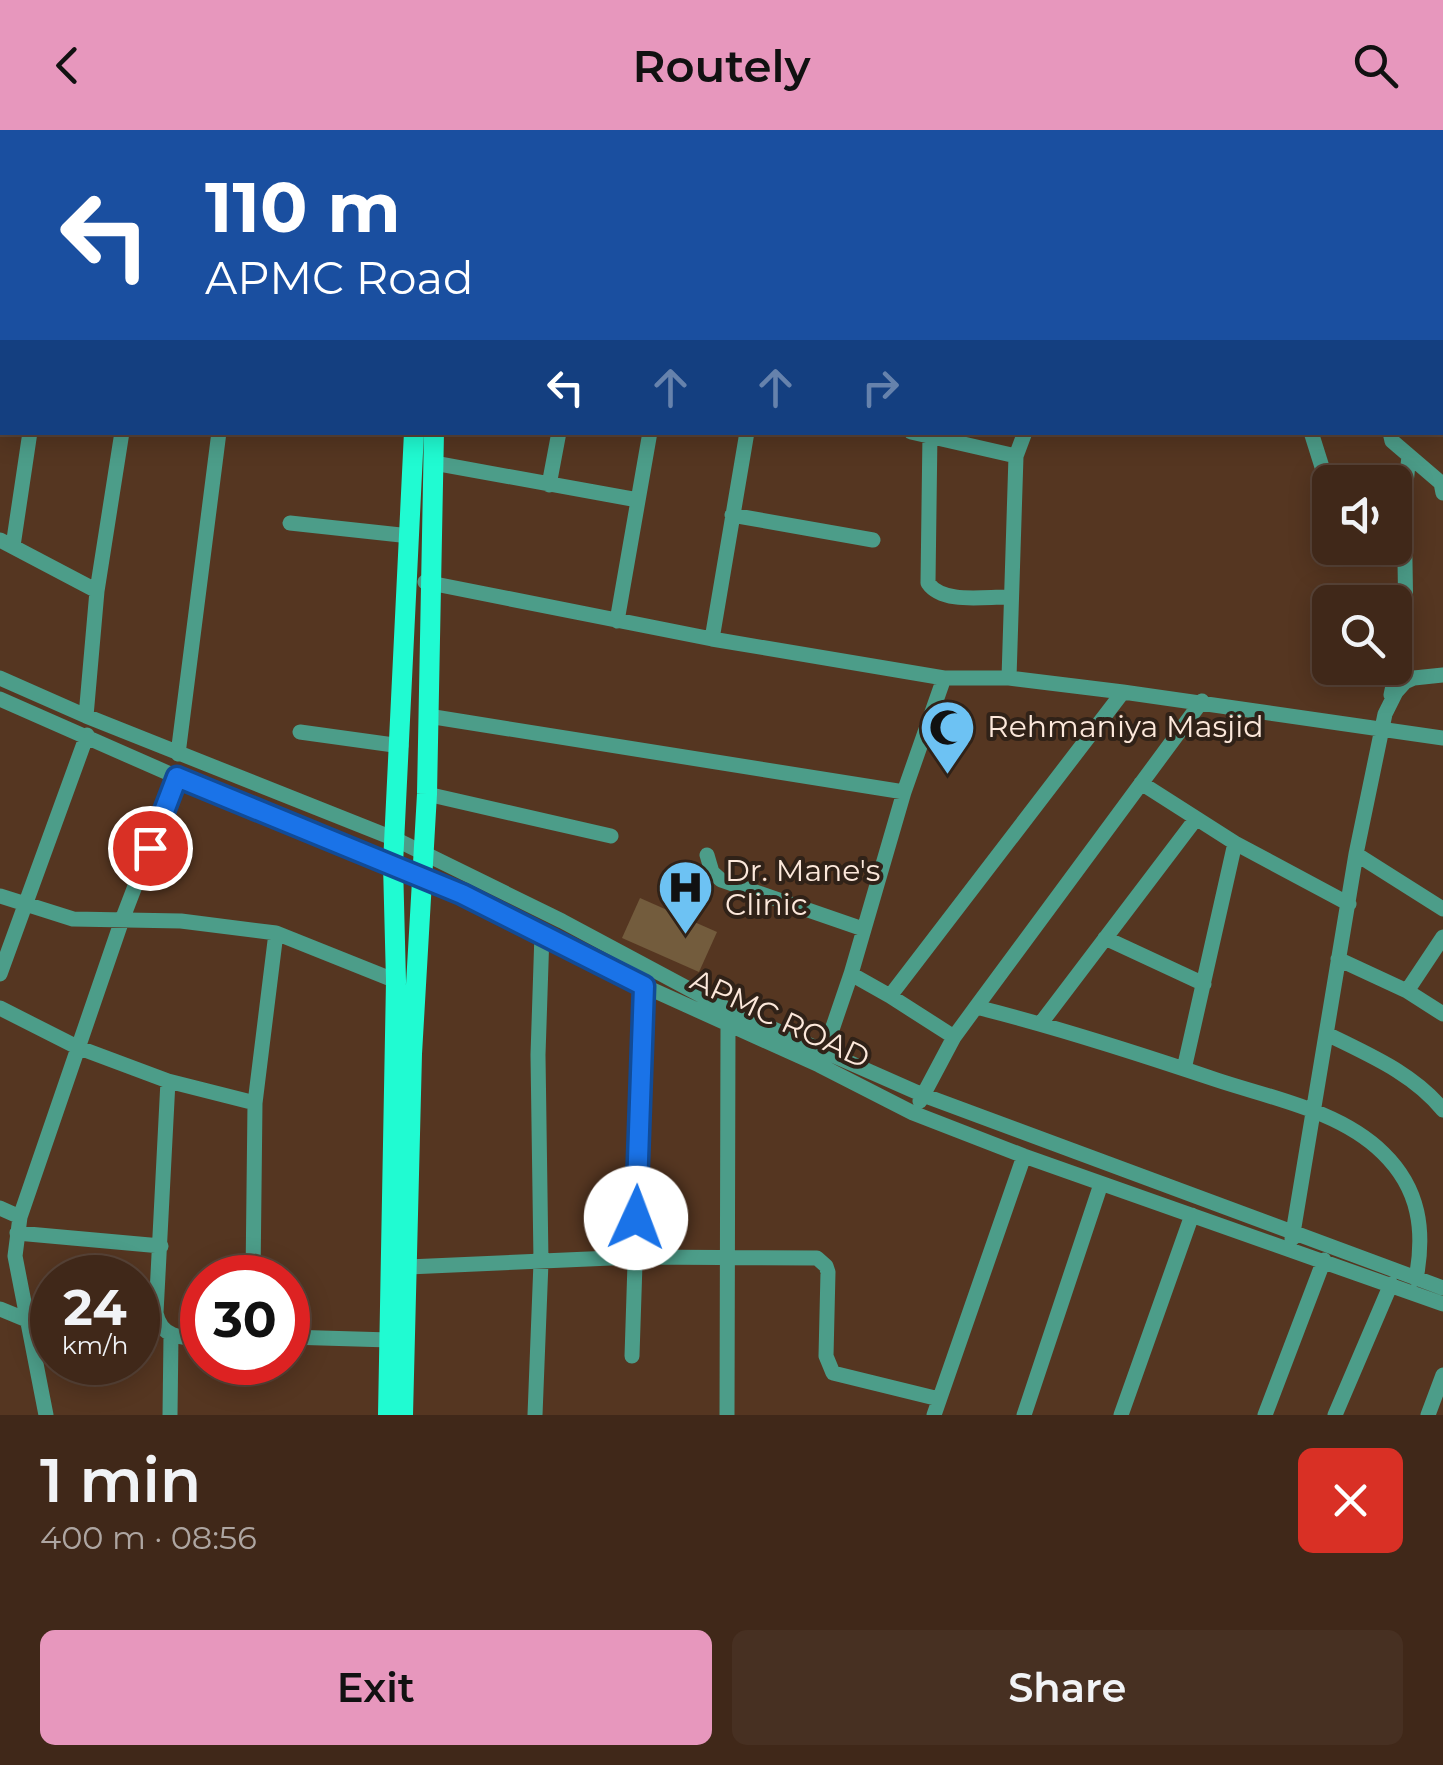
<!DOCTYPE html>
<html lang="en">
<head>
<meta charset="utf-8">
<style>
	:root { --surface:#402819; --page:#473022; --text:#f1f3f6; --muted:#aea6a2; --line:#594438; --accent:#e797bd }
	body { margin:0; font-family:Montserrat,sans-serif; background:var(--page); color:var(--text); height:100vh; display:flex; flex-direction:column; font-size:38px; white-space:nowrap }
	* { box-sizing:border-box; margin:0 }
	p { font-size:32px; color:var(--muted) }
	.icon { flex:none; width:55px; height:55px; fill:none; stroke:currentColor; stroke-width:2; stroke-linecap:round; stroke-linejoin:round }
	.map { position:relative; height:1285px; overflow:hidden }
	.sheet { display:flex; flex-direction:column; background:var(--surface); flex:1 }
	.sheet>* { flex:none }
	.hud { position:absolute; left:0px; top:0px; width:1445px; height:305px; box-shadow:0 5px 25px #0003,0 0 0 2px var(--line); background:#1a4fa0; color:#fff; overflow:hidden }
	.fabs { position:absolute; left:1312px; top:335px; display:grid; gap:20px }
	.fabs a { display:grid; place-items:center; width:100px; height:100px; border-radius:15px; background:var(--surface); box-shadow:0 5px 25px #0003,0 0 0 2px var(--line); font-size:50px }
	.speed { position:absolute; left:30px; top:1125px; display:flex; gap:20px; font-size:50px; font-weight:700; text-align:center }
	.speed>* { display:grid; place-content:center; width:130px; height:130px; border-radius:50%; background:var(--surface); box-shadow:0 5px 25px #0003,0 0 0 2px var(--line); line-height:1 }
	.speed small { font-size:25px; font-weight:400 }
	.speed .limit { border:15px solid #d22; background:#fff; color:#111 }
	.pin { position:absolute; display:grid; place-items:center; width:85px; height:85px; color:#fff; margin:-42px; border:5px solid #fff; border-radius:50%; box-shadow:0 2px 10px #0007 }
	.me { position:absolute; width:110px; margin:-55px; rotate:2deg; stroke-linejoin:round; filter:drop-shadow(0 0 8px #0008) }
	.turn { display:flex; align-items:center; gap:35px; height:210px; padding:0 40px; font-size:45px }
	.turn .icon { width:130px; height:130px; stroke-width:2.5 }
	.turn b { display:block; font-size:70px; line-height:85px }
	.lanes { display:flex; align-items:center; height:95px; padding:0 40px; background:#0003; justify-content:center; gap:50px; direction:ltr }
	.lanes .off { opacity:.35 }
	.round { display:grid; place-items:center; flex:none; width:105px; height:105px; border-radius:15px; background:var(--page) }
	.overview { display:flex; align-items:center; justify-content:space-between; height:170px; padding:0 40px }
	h1 { font-size:60px; font-weight:600; line-height:75px }
	.primary-button { display:flex; gap:20px; margin-top:auto; padding:20px 40px }
	.primary-button a { flex:1; height:115px; border-radius:15px; background:var(--accent); color:#111; font-size:40px; font-weight:600; line-height:115px; text-align:center }
	.primary-button a+a { background:var(--page); color:var(--text) }
	header { display:flex; justify-content:space-between; align-items:center; height:130px; padding:0 40px; background:var(--accent); color:#111; font-size:45px; font-weight:600 }
	.map>svg:first-child { display:block }
	.building { fill:#735c3d }
	.lines { fill:none; stroke-linecap:round; stroke-linejoin:round }
	.minor { stroke:#4c9d89; stroke-width:15 }
	.major { stroke:#20fbd2; stroke-width:20 }
	.route-casing { stroke:#114b97; stroke-width:25 }
	.route { stroke:#1a73e8; stroke-width:18 }
	.labels { text-anchor:middle; stroke-width:8; stroke-linejoin:round; paint-order:stroke }
	.poi-label { font-size:30px; fill:#fce8db; stroke:#302218; text-anchor:start }
	.street-label { font-size:30px; fill:#fce8db; stroke:#302218 }
</style>
</head>
<body>
<header><svg class="icon" aria-label="back" viewBox="0 0 24 24"><path d="M15 5l-7 7 7 7"/></svg>Routely<svg class="icon" aria-label="search" viewBox="0 0 24 24"><circle cx="10" cy="10" r="6"/><path d="M15 15l6 6"/></svg></header>
<div class="map">
<svg width="1443" height="1285" viewBox="0 0 1443 1285">
	<rect width="100%" height="100%" fill="#553621"/>
	<path class="building" d="M640,768L717,802L699,842L622,808Z"/>
	<g class="lines">
		<path class="minor" d="M986,0L987,2
			M1332,0L1333,2
			M53,2L54,0
			M298,2V0
			M1413,2L1419,0
			M1442,59H1443
			M1442,176H1443
			M0,232L2,220
			M911,302L1016,326
			M930,302L928,453C943,475 987,466 1011,467
			M1311,302L1322,337L1334,352
			M1390,302L1392,311L1441,353L1443,363
			M434,333L638,370
			M549,355L559,302
			M732,385L873,410
			M290,393L410,406
			M0,410L97,461
			M13,416L30,302
			M425,452L712,509L944,548H1009L1123,562L1443,608
			M617,491L650,302
			M712,509L747,302
			M0,548L86,586L395,709L562,791L719,875L923,965L1443,1158
			M1009,548L1016,326L1025,302
			M1391,565L1406,493L1404,371L1409,326
			M0,569L177,647L462,764L644,856L819,935L913,983L1024,1026L1443,1174
			M86,586L97,461L122,302
			M428,586L904,662
			M300,602L401,616
			M178,624L219,302
			M1141,653L1235,713L1349,774
			M427,664L611,706
			M1356,724L1443,779
			M707,725L712,742L721,750L863,799
			M0,766L73,789L181,791L276,803
			M1105,808L1204,854
			M1338,829L1407,861L1443,884
			M0,844L87,605
			M851,844L904,662L944,548
			M1407,861L1443,807
			M890,866L954,907
			M976,877C1057,897 1137,923 1217,950C1271,968 1341,981 1383,1023C1420,1059 1425,1101 1416,1149
			M0,878L77,917L168,951
			M1041,893L1195,690
			M1327,904C1369,925 1413,943 1443,980
			M823,926L851,844L890,866L1123,562
			M1184,939L1235,713
			M920,971L954,907L976,877L1202,571
			M0,1078L20,1087
			M17,1103L161,1116
			M1292,1109L1356,724L1385,584L1396,562L1405,552L1414,548L1443,545
			M408,1137L634,1127L817,1128L826,1136L828,1142L826,1226L833,1243L939,1269
			M253,1148L255,973
			M0,1179L27,1190
			M288,1207L390,1210
			M202,1208C181,1208 161,1208 156,1183L168,951L255,973L276,803L396,851
			M632,1226L644,856
			M46,1285L15,1126L20,1087L122,790L177,647
			M170,1285L171,1205
			M535,1285L541,1132L538,925L542,803
			M727,1285L728,896
			M934,1285L1024,1026
			M1024,1285L1101,1054
			M1121,1285L1192,1085
			M1265,1285L1324,1130
			M1335,1285L1391,1154
			M1428,1285L1443,1245"/>
		<path class="major" d="M422,2V0
			M444,2V0
			M791,2L797,0
			M842,2L849,0
			M0,242H2
			M0,261H2
			M388,1285L396,851L393,734L414,302
			M403,1285L412,924L427,664L434,302"/>
	</g>
	<g class="lines">
		<defs>
			<path id="route" d="M150,718L177,647L462,764L644,856L636,1088"/>
		</defs>
		<use href="#route" class="route-casing"/>
		<use href="#route" class="route"/>
	</g>
	<defs>
		<symbol id="mosque-pin" viewBox="-11 -11 22 30"><path d="M0 17L-7.5 6A9.5 9.5 0 1 1 7.5 6Z" fill="#6dc2f3" stroke="#302218"/><path d="M3.5-4.9A6 6 0 1 0 3.5 4.9A5 5 0 1 1 3.5-4.9Z" fill="#111"/></symbol>
		<symbol id="hospital-pin" viewBox="-11 -11 22 30"><path d="M0 17L-7.5 6A9.5 9.5 0 1 1 7.5 6Z" fill="#6dc2f3" stroke="#302218"/><path d="M-5-5h3v3.5h4V-5h3V5h-3V1.5h-4V5h-3Z" fill="#111"/></symbol>
	</defs>
	<g fill-rule="evenodd">
		<use href="#mosque-pin" x="916" y="566" width="63" height="86"/>
		<use href="#hospital-pin" x="654" y="726" width="63" height="86"/>
	</g>
	<g class="labels">
		<g class="poi-label">
			<text x="987" y="607">Rehmaniya Masjid</text>
			<text x="725" y="751">Dr. Mane's<tspan x="725" dy="34">Clinic</tspan></text>
		</g>
		<g class="street-label">
			<text transform="translate(780 889) rotate(25)" y="10">APMC ROAD</text>
		</g>
	</g>
</svg>
<div class="fabs">
<a><svg class="icon" aria-label="sound" viewBox="0 0 24 24"><path d="M4 9h4l5-4v14l-5-4H4zM17 9q2 3 0 6"/></svg></a>
<a><svg class="icon" aria-label="search" viewBox="0 0 24 24"><circle cx="10" cy="10" r="6"/><path d="M15 15l6 6"/></svg></a>
</div>
<div class="speed"><div>24<small>km/h</small></div><div class="limit">30</div></div>
<div class="pin" style="left:150px;top:718px;background:#d93025"><svg class="icon" aria-label="arrive" viewBox="0 0 24 24"><path d="M6 21V4h12l-3 4 3 4H6"/></svg></div>
<svg class="me" style="left:636px;top:1088px" viewBox="-20 -20 40 40"><circle r="19" fill="#fff"/><path d="M0-13L10 11 0 6-10 11z" fill="#1a73e8"/></svg>
<div class="hud">
<div class="turn"><svg class="icon" aria-label="left" viewBox="0 0 24 24"><path d="M17 20v-9H6M10 6l-5 5 5 5"/></svg><div><b>110 m</b>APMC Road</div></div>
<div class="lanes"><svg class="icon" aria-label="left" viewBox="0 0 24 24"><path d="M17 20v-9H6M10 6l-5 5 5 5"/></svg><svg class="icon off" aria-label="ahead" viewBox="0 0 24 24"><path d="M12 20V5M6 11l6-6 6 6"/></svg><svg class="icon off" aria-label="ahead" viewBox="0 0 24 24"><path d="M12 20V5M6 11l6-6 6 6"/></svg><svg class="icon off" aria-label="right" viewBox="0 0 24 24"><path d="M7 20v-9h11M14 6l5 5-5 5"/></svg></div>
</div>
</div>
<section class="sheet">
<div class="overview"><div><h1>1 min</h1><p>400 m · 08:56</p></div><a class="round" style="background:#d93025;color:#fff"><svg class="icon" aria-label="close" viewBox="0 0 24 24"><path d="M6 6l12 12M18 6L6 18"/></svg></a></div>
<div class="primary-button"><a>Exit</a><a>Share</a></div>
</section>
</body>
</html>
